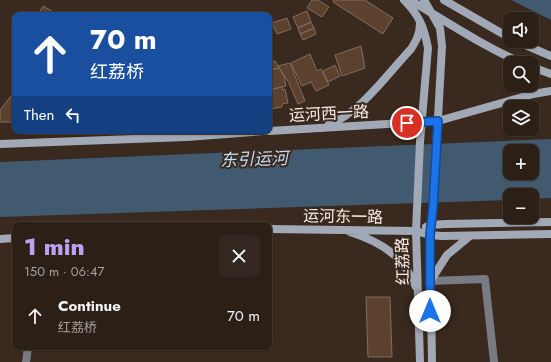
<!DOCTYPE html>
<html lang="en">
<head>
<meta charset="utf-8">
<style>
	:root { --surface:#2b1f16; --page:#33271f; --text:#f1f3f6; --muted:#a6a2a1; --line:#473d35; --accent:#bca0f2 }
	body { margin:0; font-family:Jost,"Noto Sans SC",sans-serif; background:var(--page); color:var(--text); height:100vh; display:flex; flex-direction:column; font-size:15px; white-space:nowrap }
	* { box-sizing:border-box; margin:0 }
	p { font-size:13px; color:var(--muted) }
	.icon { flex:none; width:22px; height:22px; fill:none; stroke:currentColor; stroke-width:2; stroke-linecap:round; stroke-linejoin:round }
	.map { position:relative; flex:1; overflow:hidden }
	.side { position:absolute; left:12px; top:222px; width:260px; height:128px; display:flex; flex-direction:column; background:var(--surface); border-radius:8px; box-shadow:0 1px 3px #0004,0 0 0 1px var(--line) }
	.side>* { flex:none }
	.top-card { position:absolute; left:12px; top:12px; width:260px; height:122px; border-radius:8px; box-shadow:0 1px 3px #0004,0 0 0 1px var(--line); background:#1a4fa0; color:#fff; overflow:hidden }
	.controls { position:absolute; left:503px; top:12px; display:grid; gap:8px }
	.controls a { display:grid; place-items:center; width:36px; height:36px; border-radius:8px; background:var(--surface); box-shadow:0 1px 3px #0004,0 0 0 1px var(--line); font-size:20px }
	.pin { position:absolute; display:grid; place-items:center; width:34px; height:34px; color:#fff; margin:-17px; border:2px solid #fff; border-radius:50%; box-shadow:0 1px 4px #0007 }
	.me { position:absolute; width:44px; margin:-22px; rotate:0deg; stroke-linejoin:round; filter:drop-shadow(0 0 3px #0008) }
	.turn { display:flex; align-items:center; gap:14px; height:84px; padding:0 12px; font-size:18px }
	.turn .icon { width:52px; height:52px; stroke-width:2.5 }
	.turn b { display:block; font-size:28px; line-height:34px }
	.then { display:flex; align-items:center; height:38px; padding:0 12px; background:#0003; gap:8px; font-size:15px }
	.round { display:grid; place-items:center; flex:none; width:42px; height:42px; border-radius:8px; background:var(--page) }
	.summary { display:flex; align-items:center; justify-content:space-between; height:68px; padding:0 12px }
	h1 { font-size:24px; font-weight:800; line-height:30px; color:var(--accent) }
	ul { padding:0; list-style:none }
	li { display:flex; align-items:center; gap:12px; height:52px; padding:0 12px }
	li div { flex:1 }
	li b { display:block; font-size:15px }
	li em { font-style:normal }
	.map>svg:first-child { display:block }
	.water { fill:#415a70; fill-rule:evenodd }
	.building { fill:#5c412f; stroke:#816d61 }
	.lines { fill:none; stroke-linecap:round; stroke-linejoin:round }
	.street { stroke:#777b84; stroke-width:8 }
	.secondary { stroke:#a1a8b6; stroke-width:8 }
	.route-casing { stroke:#114b97; stroke-width:10 }
	.route { stroke:#1a73e8; stroke-width:7 }
	.labels { text-anchor:middle; stroke-width:4; stroke-linejoin:round; paint-order:stroke }
	.street-label { font-size:16px; fill:#f6ebe4; stroke:#39291e }
	.water-label { font-size:17px; font-style:italic; fill:#c3dff9; stroke:#39291e }
</style>
</head>
<body>
<div class="map">
<svg width="551" height="362" viewBox="0 0 551 362">
	<rect width="100%" height="100%" fill="#39291e"/>
	<path class="water" d="M511,0H551V20Z
		M551,139V198L532,199V195H510V200L0,217V162ZM510,151H532V173H510Z"/>
	<path class="building" d="M312,0H318L329,7L322,17L307,8Z
		M334,0H365L393,18L383,34L333,2Z
		M43,6L57,14V15H38Z
		M307,11L311,22L298,28L293,17Z
		M287,18L291,29L277,34L272,23Z
		M311,22L314,28L300,34L298,28Z
		M314,28L316,34L303,40L300,34Z
		M361,46L365,68L342,76L335,55Z
		M310,54L317,71L321,69L329,85L316,91L311,82L302,86L291,63Z
		M275,61L279,68L269,70V62Z
		M290,63L305,101L298,104L289,83L278,66Z
		M335,65L340,76L328,82L323,71Z
		M279,68L284,76L286,86L269,90V70Z
		M282,87L283,90L285,89L288,103L282,104V107L270,109L269,90Z
		M15,91V122H0V110Z
		M366,297H390L392,357H368Z"/>
	<g class="lines">
		<path class="street" d="M430,281L485,279L494,362
			M26,362L28,347"/>
		<path class="secondary" d="M404,0C419,15 424,27 428,48L420,142L416,231L420,362
			M410,0C447,22 483,46 522,63
			M424,0L440,28L442,46L433,207L430,235L432,362
			M444,0L510,38
			M516,41L551,56
			M532,67L551,74
			M329,124C359,115 389,72 411,49C416,41 420,34 420,23
			M269,131L438,121L533,94L551,91
			M0,144L187,137L264,131
			M426,227L431,225L446,224L551,222
			M269,229L416,231L430,235L442,236L551,234
			M350,232C372,239 395,250 407,270C410,275 413,281 416,287
			M0,239L15,238
			M431,280L447,255L470,236"/>
	</g>
	<g class="lines">
		<defs>
			<path id="route" d="M407,123L438,121L433,207L430,235V311"/>
		</defs>
		<use href="#route" class="route-casing"/>
		<use href="#route" class="route"/>
	</g>
	<g class="labels">
		<g class="street-label">
			<text transform="translate(329 113) rotate(-3)" y="6">运河西一路</text>
			<text transform="translate(343 216) rotate(1)" y="6">运河东一路</text>
			<text transform="translate(402 261) rotate(-91)" y="6">红荔路</text>
		</g>
		<g class="water-label">
			<text transform="translate(254 159) rotate(-2)" y="6">东引运河</text>
		</g>
	</g>
</svg>
<div class="controls">
<a><svg class="icon" aria-label="sound" viewBox="0 0 24 24"><path d="M4 9h4l5-4v14l-5-4H4zM17 9q2 3 0 6"/></svg></a>
<a><svg class="icon" aria-label="search" viewBox="0 0 24 24"><circle cx="10" cy="10" r="6"/><path d="M15 15l6 6"/></svg></a>
<a><svg class="icon" aria-label="layers" viewBox="0 0 24 24"><path d="M12 4l9 5-9 5-9-5zM3 14l9 5 9-5"/></svg></a>
<a>+</a>
<a>−</a>
</div>
<div class="pin" style="left:407px;top:123px;background:#d93025"><svg class="icon" aria-label="arrive" viewBox="0 0 24 24"><path d="M6 21V4h12l-3 4 3 4H6"/></svg></div>
<svg class="me" style="left:430px;top:311px" viewBox="-20 -20 40 40"><circle r="19" fill="#fff"/><path d="M0-13L10 11 0 6-10 11z" fill="#1a73e8"/></svg>
<div class="top-card">
<div class="turn"><svg class="icon" aria-label="ahead" viewBox="0 0 24 24"><path d="M12 20V5M6 11l6-6 6 6"/></svg><div><b>70 m</b>红荔桥</div></div>
<div class="then">Then<svg class="icon" aria-label="left" viewBox="0 0 24 24"><path d="M17 20v-9H6M10 6l-5 5 5 5"/></svg></div>
</div>
<section class="side">
<div class="summary"><div><h1>1 min</h1><p>150 m · 06:47</p></div><a class="round"><svg class="icon" aria-label="close" viewBox="0 0 24 24"><path d="M6 6l12 12M18 6L6 18"/></svg></a></div>
<ul>
<li><svg class="icon" aria-label="ahead" viewBox="0 0 24 24"><path d="M12 20V5M6 11l6-6 6 6"/></svg><div><b>Continue</b><p>红荔桥</p></div><em>70 m</em></li>
</ul>
</section>
</div>
</body>
</html>
